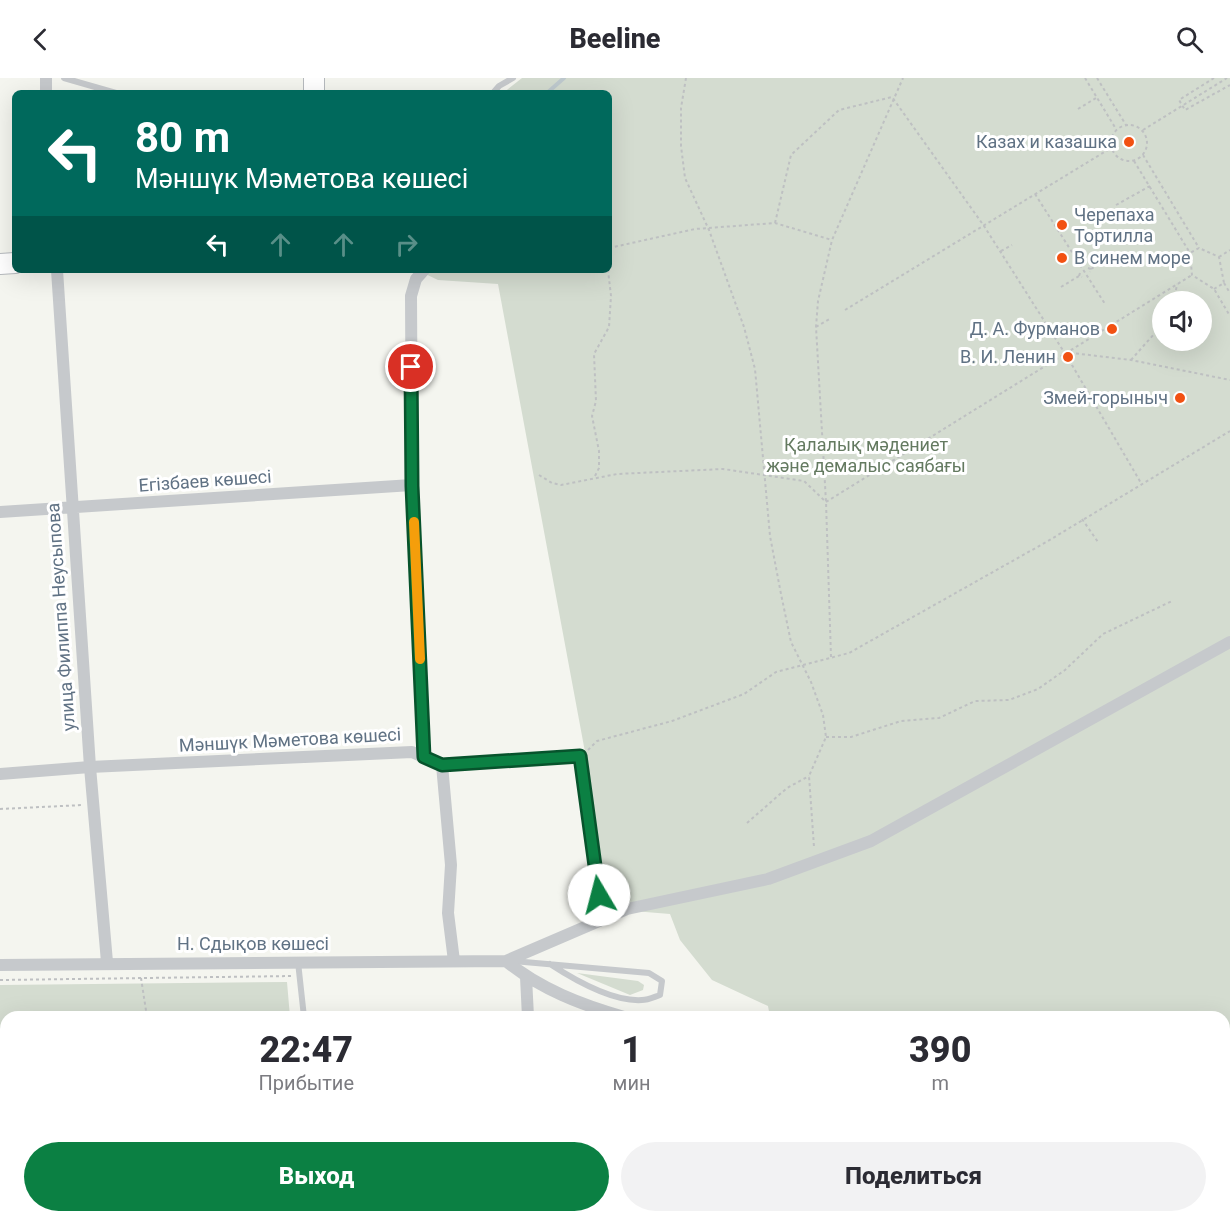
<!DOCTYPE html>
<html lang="ru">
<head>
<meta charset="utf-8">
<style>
	:root { --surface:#fff; --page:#f2f2f3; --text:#2b2b33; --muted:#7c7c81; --accent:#0b8043 }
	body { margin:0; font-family:Roboto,sans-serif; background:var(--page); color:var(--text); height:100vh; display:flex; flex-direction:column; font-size:22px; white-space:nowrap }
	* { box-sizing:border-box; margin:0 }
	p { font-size:20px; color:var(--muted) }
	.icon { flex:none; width:33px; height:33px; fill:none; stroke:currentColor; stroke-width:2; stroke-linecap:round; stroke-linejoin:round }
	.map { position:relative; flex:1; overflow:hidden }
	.details { position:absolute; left:0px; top:933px; width:1230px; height:212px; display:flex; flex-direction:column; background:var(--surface); border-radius:18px 18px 0 0; box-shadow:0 6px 24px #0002 }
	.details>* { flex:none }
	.guide { position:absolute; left:12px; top:12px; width:600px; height:183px; border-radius:9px; box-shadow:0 6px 24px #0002; background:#00695c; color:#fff; overflow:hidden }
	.tools { position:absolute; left:1152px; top:213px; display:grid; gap:12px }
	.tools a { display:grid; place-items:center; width:60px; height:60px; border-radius:50%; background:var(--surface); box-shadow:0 6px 24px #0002; font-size:30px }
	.pin { position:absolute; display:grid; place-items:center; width:51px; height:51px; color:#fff; margin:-26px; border:3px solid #fff; border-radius:50%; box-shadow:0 2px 6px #0007 }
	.me { position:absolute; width:66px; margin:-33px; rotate:352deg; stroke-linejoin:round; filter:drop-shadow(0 0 4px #0008) }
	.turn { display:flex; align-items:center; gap:21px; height:126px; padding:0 24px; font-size:27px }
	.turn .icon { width:78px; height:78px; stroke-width:2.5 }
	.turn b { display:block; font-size:42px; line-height:51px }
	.lanes { display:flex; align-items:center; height:57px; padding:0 24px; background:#0003; justify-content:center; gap:30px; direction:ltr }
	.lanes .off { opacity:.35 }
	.eta { display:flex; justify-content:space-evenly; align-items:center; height:102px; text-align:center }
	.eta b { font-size:36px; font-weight:800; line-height:42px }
	.primary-button { display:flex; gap:12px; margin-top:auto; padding:12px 24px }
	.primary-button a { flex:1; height:69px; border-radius:36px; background:var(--accent); color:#fff; font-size:24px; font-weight:800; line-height:69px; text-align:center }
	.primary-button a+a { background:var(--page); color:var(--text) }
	header { display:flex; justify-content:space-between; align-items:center; height:78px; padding:0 24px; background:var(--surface); font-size:27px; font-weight:800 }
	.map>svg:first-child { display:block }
	.built { fill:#e5e6e3 }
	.green { fill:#d4dcd0; fill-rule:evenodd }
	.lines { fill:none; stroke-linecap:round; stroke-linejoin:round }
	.stream { stroke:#bec9ce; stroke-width:4 }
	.primary-casing { stroke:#b6babe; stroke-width:22 }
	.path { stroke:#bec0c2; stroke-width:2; stroke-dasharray:3 3; stroke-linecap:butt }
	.service { stroke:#c6c9cc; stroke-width:6 }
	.minor { stroke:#c6c9cc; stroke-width:12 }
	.primary { stroke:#fff; stroke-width:20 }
	.route-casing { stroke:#07532c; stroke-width:15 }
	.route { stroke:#0b8043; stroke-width:10 }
	.slow { stroke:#f59e0b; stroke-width:10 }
	.poi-dot { fill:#f25112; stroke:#fff; stroke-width:2 }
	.labels { text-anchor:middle; stroke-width:6; stroke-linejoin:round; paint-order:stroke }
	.poi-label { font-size:18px; fill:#607284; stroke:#fff; text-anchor:end }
	.park-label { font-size:18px; fill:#647a60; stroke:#fff }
	.street-label { font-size:18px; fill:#607284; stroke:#fff }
</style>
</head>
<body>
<header><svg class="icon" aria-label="back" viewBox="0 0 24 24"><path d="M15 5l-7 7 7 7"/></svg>Beeline<svg class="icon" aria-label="search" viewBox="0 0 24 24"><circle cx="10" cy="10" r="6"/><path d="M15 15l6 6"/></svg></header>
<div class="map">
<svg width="1230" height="1144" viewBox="0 0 1230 1144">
	<rect width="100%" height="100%" fill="#f4f5ef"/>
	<path class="built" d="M535,1138L705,1139V1144H535Z"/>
	<path class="green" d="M522,0H1230V1140L1158,1142L1140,1139L1224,1138V939H770L768,928L712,902L680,862L670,836L609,831L585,674L498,206L438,202L417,192H609V15H503ZM1162,224H1202V262H1162Z
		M577,895L638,903L644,907L643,912L630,917Z
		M287,904L290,939H6V1138H310L311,1144H0V907Z
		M718,1139L1016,1138L1027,1144H718Z"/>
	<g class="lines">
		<path class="stream" d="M547,15L564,0"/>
		<defs>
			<path id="primary" d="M314,0V15
				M0,186L15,185"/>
		</defs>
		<use href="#primary" class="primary-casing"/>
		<path class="path" d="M686,0L681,30V68L685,100L709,152L744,249L755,291L770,458L781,516L791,564L811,604L823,637L826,659L809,698L814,769
			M1085,0L1116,51
			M1097,0L1126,47
			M1214,0L1179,22L1185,32L1230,7
			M1078,31L1096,20
			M1111 65a18 18 0 1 1 36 0a18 18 0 1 1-36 0Z
			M1143,52L1227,0
			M1143,77L1199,170
			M1134,83L1190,175
			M1035,116L1105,226
			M1116,127L1150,108
			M775,145L791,77L839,32L892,19L984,148L1064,274L1131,282L1230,302
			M609,170L695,151L775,145L832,162
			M1001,173L1012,167
			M1219,179L1230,172
			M1088,190L1091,191L1090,194
			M1091,191L1112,178
			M1080,195L1079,198L1082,199
			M1224,205L1230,215
			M1061,209L1079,198
			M1214,211L1224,205L1219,179L1199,170L1190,175L1192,197L1214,211L1230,238
			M1174,224L1177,206
			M845,232L1111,70
			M816,249L831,240
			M1070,275L1072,287L1141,405
			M1131,282L1162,247
			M539,397L552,405L561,407L617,396L723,391L804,403L826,424L1192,197
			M595,398L599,390V373L592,338L596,323L594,276L609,249L611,218L608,192
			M1082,441L1098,464
			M831,579L826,424L816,249L818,223L832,162L903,0
			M826,659H851L901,643L939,640L975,623L1009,622L1038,611L1065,592L1103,556L1172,523
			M588,672L597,663L672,643L744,616L776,594L849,575L1048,463L1230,353
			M0,731L83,727
			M747,745L787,710L809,698
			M141,900L147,939
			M0,902L292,898
			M169,1138L170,1144"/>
		<path class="service" d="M64,0L116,15
			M493,15L499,8L513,0
			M513,883L649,895L662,903L660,917C654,919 648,922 642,922C613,924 573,901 550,886
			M298,884L304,939
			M318,1138V1144
			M683,1138V1144
			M570,1144V1138
			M615,1144V1138
			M644,1144V1138"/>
		<path class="minor" d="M46,0V15
			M57,192L90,689L107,884
			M424,192L416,201L411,218L412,407L424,679
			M0,434L412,407
			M442,687L451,787L448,835L454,883
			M0,696L90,689L412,674L442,687L580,678L603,840
			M506,883C540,911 582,927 624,939
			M0,887L506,883L627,831L768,801L871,763L1230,564
			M526,899L528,939
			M1034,1138L1046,1144
			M525,1144V1138"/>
		<use href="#primary" class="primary"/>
	</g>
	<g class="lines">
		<defs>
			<path id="route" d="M411,289L412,408L424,679L442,687L580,678L599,817"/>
		</defs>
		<use href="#route" class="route-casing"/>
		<use href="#route" class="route"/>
		<path class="slow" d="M414,444L420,581"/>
	</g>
	<g class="poi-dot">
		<circle cx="1129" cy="64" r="6"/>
		<circle cx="1062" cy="147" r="6"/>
		<circle cx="1062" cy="180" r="6"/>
		<circle cx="1112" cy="251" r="6"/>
		<circle cx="1068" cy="279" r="6"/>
		<circle cx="1180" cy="320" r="6"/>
	</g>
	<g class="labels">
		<g class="poi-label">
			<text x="1117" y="70">Казах и казашка</text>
			<text x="1074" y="143" text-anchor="start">Черепаха<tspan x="1074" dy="21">Тортилла</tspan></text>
			<text x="1074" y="186" text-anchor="start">В синем море</text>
			<text x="1100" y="257">Д. А. Фурманов</text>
			<text x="1056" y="285">В. И. Ленин</text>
			<text x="1168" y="326">Змей-горыныч</text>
		</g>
		<g class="park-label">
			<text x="866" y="373">Қалалық мәдениет<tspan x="866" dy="21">және демалыс саябағы</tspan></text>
		</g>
		<g class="street-label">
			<text transform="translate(205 403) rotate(-4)" y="6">Егізбаев көшесі</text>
			<text transform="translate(61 539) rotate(-94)" y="6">улица Филиппа Неусыпова</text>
			<text transform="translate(290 662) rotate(-3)" y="6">Мәншүк Мәметова көшесі</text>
			<text x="253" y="872">Н. Сдықов көшесі</text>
		</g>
	</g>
</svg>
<div class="tools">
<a><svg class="icon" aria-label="sound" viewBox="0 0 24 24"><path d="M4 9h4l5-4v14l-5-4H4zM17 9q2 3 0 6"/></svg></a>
</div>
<div class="pin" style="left:411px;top:289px;background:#d93025"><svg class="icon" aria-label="arrive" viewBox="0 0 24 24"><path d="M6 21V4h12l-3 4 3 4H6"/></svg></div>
<svg class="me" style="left:599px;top:817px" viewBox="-20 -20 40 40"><circle r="19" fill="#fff"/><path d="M0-13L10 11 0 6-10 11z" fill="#0b8043"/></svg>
<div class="guide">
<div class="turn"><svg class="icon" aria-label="left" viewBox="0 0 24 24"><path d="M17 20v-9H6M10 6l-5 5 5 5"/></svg><div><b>80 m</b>Мәншүк Мәметова көшесі</div></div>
<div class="lanes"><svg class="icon" aria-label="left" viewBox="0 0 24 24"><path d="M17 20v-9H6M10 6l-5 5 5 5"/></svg><svg class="icon off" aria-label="ahead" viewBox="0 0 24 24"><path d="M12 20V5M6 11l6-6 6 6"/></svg><svg class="icon off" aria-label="ahead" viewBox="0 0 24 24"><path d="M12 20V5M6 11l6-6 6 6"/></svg><svg class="icon off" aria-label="right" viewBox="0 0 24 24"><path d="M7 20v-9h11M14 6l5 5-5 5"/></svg></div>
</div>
<section class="details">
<div class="eta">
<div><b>22:47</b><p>Прибытие</p></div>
<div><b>1</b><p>мин</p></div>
<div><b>390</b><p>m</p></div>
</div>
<div class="primary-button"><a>Выход</a><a>Поделиться</a></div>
</section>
</div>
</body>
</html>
